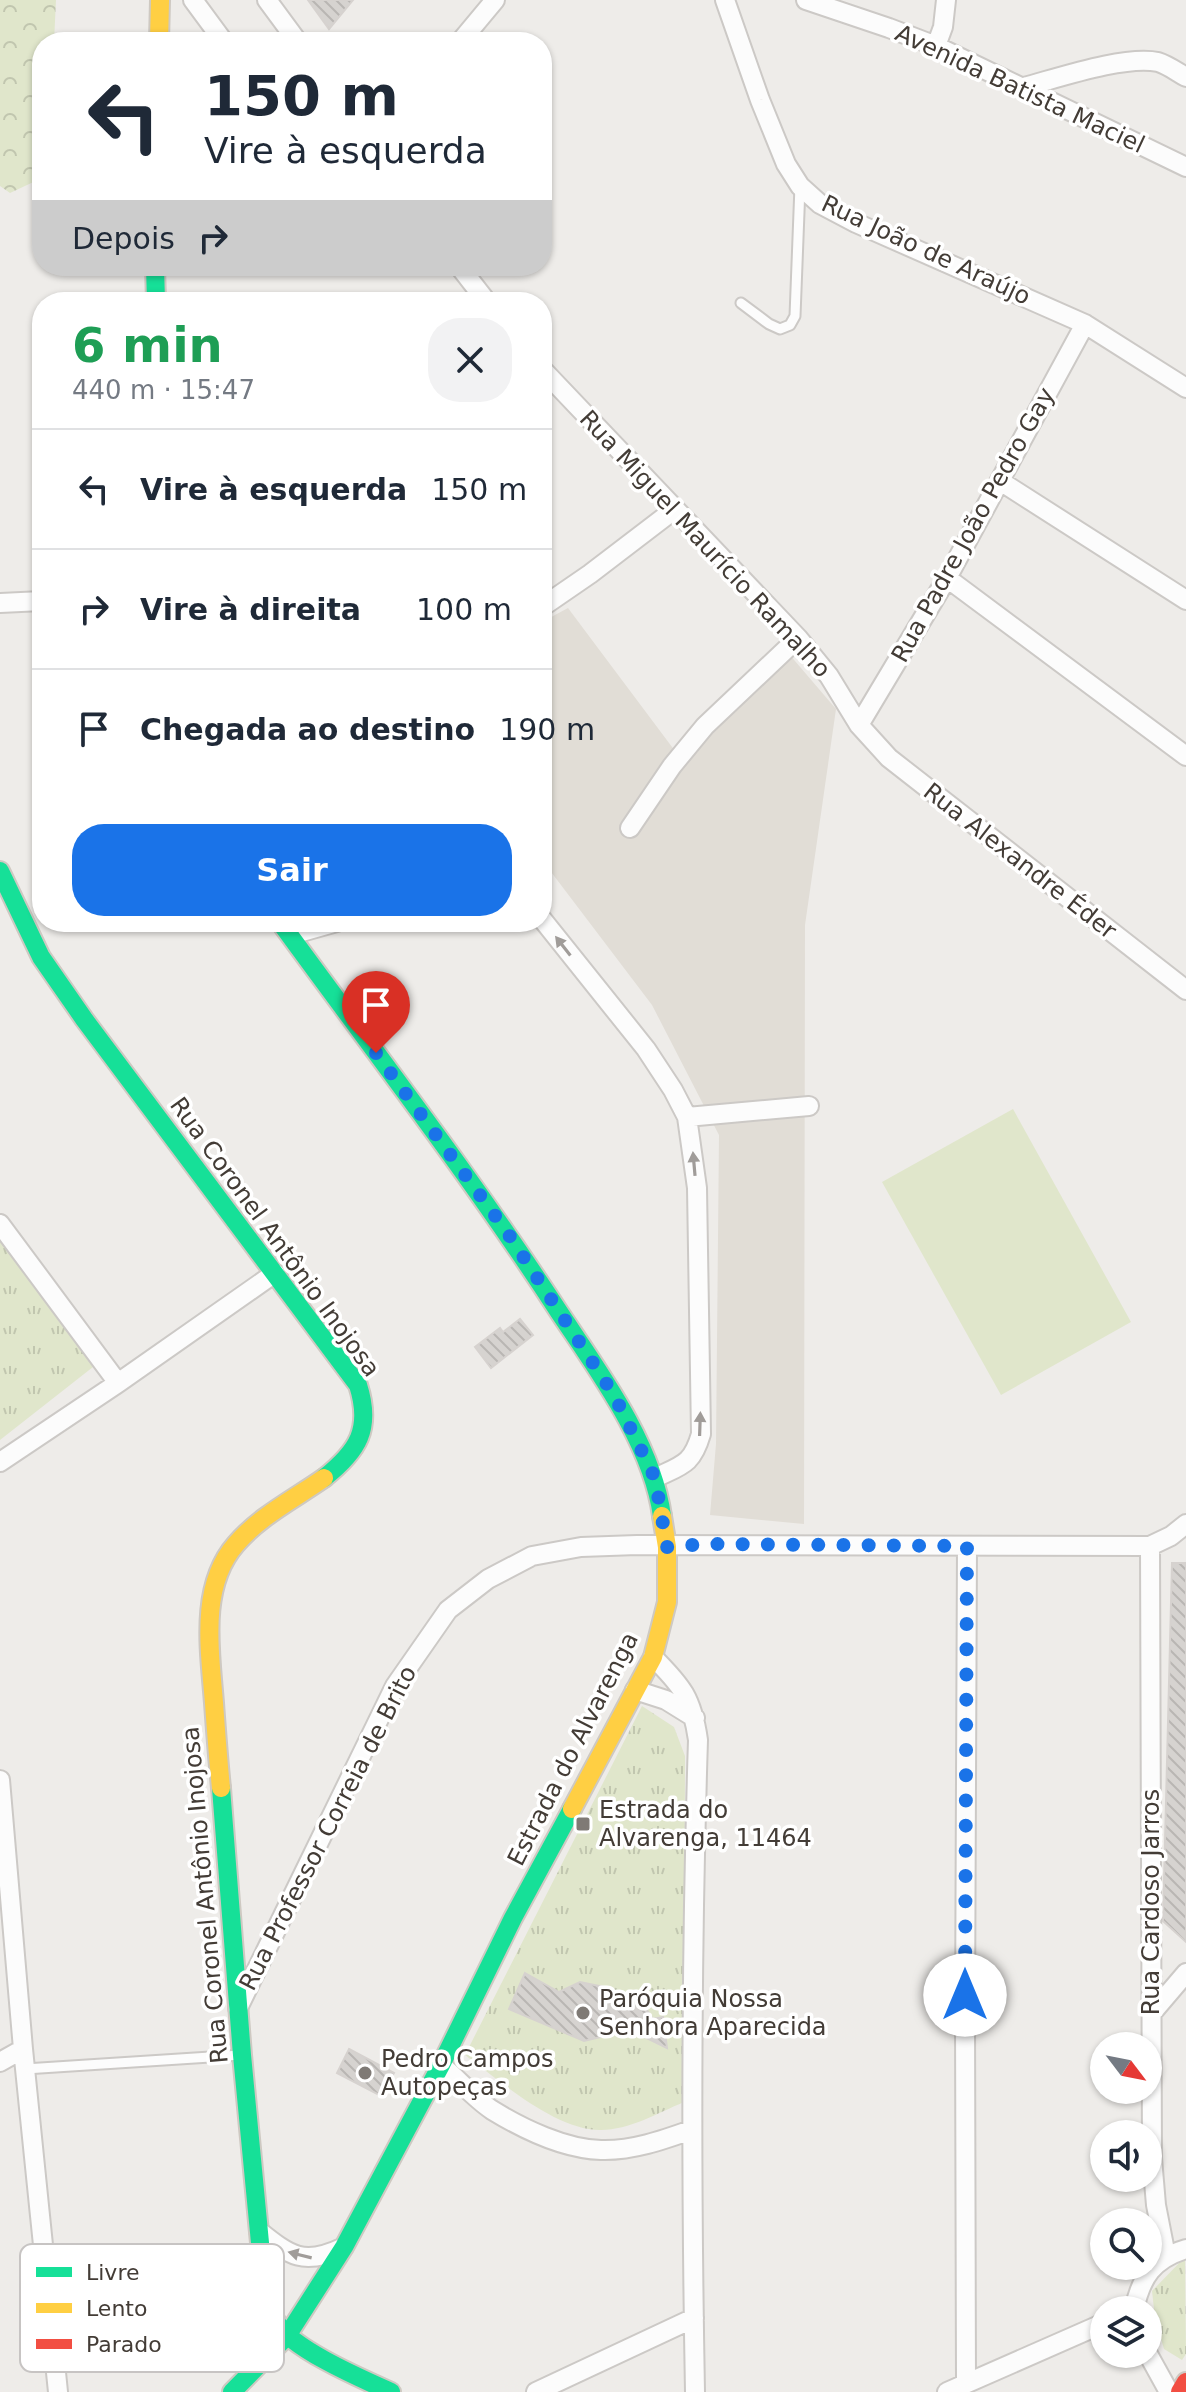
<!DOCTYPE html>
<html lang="pt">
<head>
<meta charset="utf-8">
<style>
	:root { --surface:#fff; --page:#f2f2f3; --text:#1f2937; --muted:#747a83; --line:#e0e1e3; --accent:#1a73e8 }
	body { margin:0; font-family:"DejaVu Sans",sans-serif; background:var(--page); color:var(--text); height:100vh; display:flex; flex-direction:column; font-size:30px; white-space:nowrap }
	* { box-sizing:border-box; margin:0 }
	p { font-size:26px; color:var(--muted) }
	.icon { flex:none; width:44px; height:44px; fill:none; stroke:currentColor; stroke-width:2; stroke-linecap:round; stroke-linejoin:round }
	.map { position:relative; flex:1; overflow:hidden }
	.panel { position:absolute; left:32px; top:292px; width:520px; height:640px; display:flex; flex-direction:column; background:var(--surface); border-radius:32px; box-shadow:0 2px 6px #0004 }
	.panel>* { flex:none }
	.hud { position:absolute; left:32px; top:32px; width:520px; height:244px; border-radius:32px; box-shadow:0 2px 6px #0004; background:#fff; color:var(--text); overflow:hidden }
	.needle { width:52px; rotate:122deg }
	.buttons { position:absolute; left:1090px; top:2032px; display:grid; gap:16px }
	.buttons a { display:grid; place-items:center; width:72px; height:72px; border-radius:50%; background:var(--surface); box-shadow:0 2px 6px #0004; font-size:40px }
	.pin { position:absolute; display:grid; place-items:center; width:68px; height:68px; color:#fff; margin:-82px -34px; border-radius:50% 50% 50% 0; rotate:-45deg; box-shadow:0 0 8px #0007 }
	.pin .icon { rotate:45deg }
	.me { position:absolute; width:88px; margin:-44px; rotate:0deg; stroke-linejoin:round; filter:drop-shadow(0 0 6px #0008) }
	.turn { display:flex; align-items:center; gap:28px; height:168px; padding:0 40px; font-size:36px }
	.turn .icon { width:104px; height:104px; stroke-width:2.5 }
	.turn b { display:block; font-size:56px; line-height:68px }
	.then { display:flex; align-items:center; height:76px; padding:0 40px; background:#0003; gap:16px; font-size:30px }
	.round { display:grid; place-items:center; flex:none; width:84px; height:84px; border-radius:32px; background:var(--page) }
	.headline { display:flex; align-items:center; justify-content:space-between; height:136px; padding:0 40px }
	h1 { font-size:48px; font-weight:700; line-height:60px; color:#1e9e55 }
	.action { display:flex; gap:16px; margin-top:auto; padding:16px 40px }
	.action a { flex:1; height:92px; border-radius:32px; background:var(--accent); color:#fff; font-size:32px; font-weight:700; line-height:92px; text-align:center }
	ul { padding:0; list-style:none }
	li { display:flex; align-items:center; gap:24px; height:120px; padding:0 40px; border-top:2px solid var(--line) }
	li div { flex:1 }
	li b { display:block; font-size:30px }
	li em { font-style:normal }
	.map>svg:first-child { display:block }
	.residential { fill:#e1ddd6 }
	.forest { fill:url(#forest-crowns) }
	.park { fill:url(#park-tufts) }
	.pitch { fill:#e0e6cb }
	.building { fill:url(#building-back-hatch); stroke:#d6d2cf; stroke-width:2 }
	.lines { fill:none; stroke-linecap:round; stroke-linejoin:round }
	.lane-casing { stroke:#ccc9c6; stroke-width:13 }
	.street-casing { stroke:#ccc9c6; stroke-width:22 }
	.fast-casing { stroke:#cec9c2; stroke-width:22 }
	.slow-casing { stroke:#cec9c2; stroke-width:22 }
	.jam-casing { stroke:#cec9c2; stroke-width:22 }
	.lane { stroke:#fcfcfc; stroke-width:9 }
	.street { stroke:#fcfcfc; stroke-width:18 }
	.fast { stroke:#16e098; stroke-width:18 }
	.slow { stroke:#ffcf43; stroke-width:18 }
	.jam { stroke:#f24e42; stroke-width:18 }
	.oneway { fill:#a09c99 }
	.route { stroke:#1a73e8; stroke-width:14; stroke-dasharray:0 25.2 }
	.poi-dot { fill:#7f7a75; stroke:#fff; stroke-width:3 }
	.labels { text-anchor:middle; stroke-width:7; stroke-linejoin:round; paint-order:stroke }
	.street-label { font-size:24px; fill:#433c36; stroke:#fff }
	.poi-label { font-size:24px; fill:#433c36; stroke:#fff; text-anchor:start }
	.key { fill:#fff; stroke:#c7c4c3; stroke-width:2 }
	.key-label { font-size:22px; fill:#433c36 }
</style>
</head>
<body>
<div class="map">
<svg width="1186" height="2392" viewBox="0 0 1186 2392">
	<defs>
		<pattern id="forest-crowns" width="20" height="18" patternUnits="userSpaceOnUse" patternTransform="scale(2)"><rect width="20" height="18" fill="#e0e6cb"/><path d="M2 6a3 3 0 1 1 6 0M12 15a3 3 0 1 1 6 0" fill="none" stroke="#c1c6af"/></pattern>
		<pattern id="park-tufts" width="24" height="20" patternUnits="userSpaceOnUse" patternTransform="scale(2)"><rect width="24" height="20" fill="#e0e6cb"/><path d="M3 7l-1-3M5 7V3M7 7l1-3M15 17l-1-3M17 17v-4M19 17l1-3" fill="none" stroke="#c1c6af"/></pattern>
		<pattern id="building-back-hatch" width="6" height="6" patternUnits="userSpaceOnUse" patternTransform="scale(2)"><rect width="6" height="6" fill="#d6d3d0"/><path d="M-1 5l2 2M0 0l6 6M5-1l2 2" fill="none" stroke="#b9b6b3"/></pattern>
	</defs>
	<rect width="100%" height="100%" fill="#eeece9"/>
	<path class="residential" d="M568,608L681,759L789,654L836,709L805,925L804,1524L710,1515L716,1444L719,1135L652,1005L542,860V622Z"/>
	<path class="forest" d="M0,0H56L54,42H42V178L10,193L0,186Z"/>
	<path class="park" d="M0,1238L93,1367L0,1440Z
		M642,1706L674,1727L685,1756L684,2102C658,2113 629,2130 601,2130C556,2131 500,2081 465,2055Z
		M1185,2257L1186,2354L1182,2360L1164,2349L1155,2318L1152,2291Z"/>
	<path class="pitch" d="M1013,1109L1131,1322L1001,1395L882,1182Z"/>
	<path class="building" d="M308,0H353L329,29Z
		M520,1319L533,1335L491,1368L475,1347L500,1328L503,1332Z
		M1172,1563H1186V1942L1163,1921Z
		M525,1973L559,1992L580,1982L604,1987L622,2000L634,1991L653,2019L663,2017L667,2048L630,2030L584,2041L509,2009Z
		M349,2049L394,2073L381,2096L337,2073Z"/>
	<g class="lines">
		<defs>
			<path id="lane" d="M741,303L769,324L780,329L790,325L795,316L800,186
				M25,2069L241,2055"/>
			<path id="street" d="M193,0L224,42
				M267,0L298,42
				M725,0L760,100L786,164L800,186L820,204L856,223L1085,324L1186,388
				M806,0L889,28L936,46L1186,167
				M460,42L495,0
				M936,46L943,27L946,0
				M1024,87C1058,78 1125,55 1158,62C1168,65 1177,72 1186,77
				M459,266L487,302
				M542,369L798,638L829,676L859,725L889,758L1186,990
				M1000,481L1186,600
				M947,578L1186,756
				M0,603L42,601
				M542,607L590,574L675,509
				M859,725L947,578L1085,324
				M630,828L672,766L705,726L798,638
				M542,919L646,1049L673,1090L687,1117L697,1188L701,1434C692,1465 682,1465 655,1478
				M291,935L337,922
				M687,1117L809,1106
				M0,1224L118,1383
				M0,1462L118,1383L275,1273
				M1150,1546L1152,2158L1156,2205L1166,2256
				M653,1657C682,1686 692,1698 698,1740C691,1958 691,2175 695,2392
				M635,1690L666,1700L695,1718
				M0,1780L23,2049L58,2392
				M238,2008L395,1686L448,1610L488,1579L532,1556L581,1547L637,1545L1150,1546L1171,1536L1186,1524
				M1151,2014L1186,1973
				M0,2062L23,2049
				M441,2065C458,2079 474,2098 492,2110C523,2129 565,2149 601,2150C632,2151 663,2140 691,2130
				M259,2231C290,2256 304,2266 342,2248
				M1134,2310C1141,2277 1153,2259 1186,2249
				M1148,2354L1169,2392
				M966,2382L965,2017L967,1546
				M536,2392L694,2318
				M947,2392L1104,2323"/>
			<path id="fast" d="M155,266L156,302
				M0,871L41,957L84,1019L358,1385C372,1429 358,1451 324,1478
				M280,922C374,1051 472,1178 559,1312C599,1372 652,1443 662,1516
				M221,1788L242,2055L263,2274C266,2291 268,2308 277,2323C292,2349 362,2379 391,2392
				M232,2392L287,2336L344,2247L441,2065L513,1918L572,1809"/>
			<path id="slow" d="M159,42L160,0
				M221,1788C218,1759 216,1731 214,1703C210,1651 199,1586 236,1544C260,1516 294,1499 324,1478
				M572,1809L653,1657L667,1602V1547L662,1516"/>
			<path id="jam" d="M1180,2392L1186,2382"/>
		</defs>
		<use href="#lane" class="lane-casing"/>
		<use href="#street" class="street-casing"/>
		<use href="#fast" class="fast-casing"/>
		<use href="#slow" class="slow-casing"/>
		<use href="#jam" class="jam-casing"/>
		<use href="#lane" class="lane"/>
		<use href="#street" class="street"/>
		<use href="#fast" class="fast"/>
		<use href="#slow" class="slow"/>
		<use href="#jam" class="jam"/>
	</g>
	<defs><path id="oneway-solid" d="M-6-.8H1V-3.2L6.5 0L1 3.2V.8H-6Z" transform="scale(2)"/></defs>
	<g class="oneway">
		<use href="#oneway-solid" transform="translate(563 946) rotate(-128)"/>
		<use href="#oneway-solid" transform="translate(694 1164) rotate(-95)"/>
		<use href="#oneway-solid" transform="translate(700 1424) rotate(-88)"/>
		<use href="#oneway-solid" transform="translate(300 2255) rotate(-166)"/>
	</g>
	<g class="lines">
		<path class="route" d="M376,1053L507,1232L614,1395L655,1478L667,1547L704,1544L967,1546L965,1995"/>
	</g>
	<g class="poi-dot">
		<rect x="575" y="1816" width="16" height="16" rx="4"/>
		<circle cx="583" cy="2013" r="8"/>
		<circle cx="365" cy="2073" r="8"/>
	</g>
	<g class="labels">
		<g class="street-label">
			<text transform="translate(1020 89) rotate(25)" y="8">Avenida Batista Maciel</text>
			<text transform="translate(926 250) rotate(25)" y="8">Rua João de Araújo</text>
			<text transform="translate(973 525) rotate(-61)" y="8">Rua Padre João Pedro Gay</text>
			<text transform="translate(705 544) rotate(47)" y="8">Rua Miguel Maurício Ramalho</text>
			<text transform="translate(1020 861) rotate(38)" y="8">Rua Alexandre Éder</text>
			<text transform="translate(275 1237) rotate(54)" y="8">Rua Coronel Antônio Inojosa</text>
			<text transform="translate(573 1749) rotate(-63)" y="8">Estrada do Alvarenga</text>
			<text transform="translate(328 1828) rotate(-63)" y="8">Rua Professor Correia de Brito</text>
			<text transform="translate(205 1895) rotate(-95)" y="8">Rua Coronel Antônio Inojosa</text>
			<text transform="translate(1151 1902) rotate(-90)" y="8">Rua Cardoso Jarros</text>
		</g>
		<g class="poi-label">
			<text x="599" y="1818">Estrada do<tspan x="599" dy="28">Alvarenga, 11464</tspan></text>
			<text x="599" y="2007">Paróquia Nossa<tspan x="599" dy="28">Senhora Aparecida</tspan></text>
			<text x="381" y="2067">Pedro Campos<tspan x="381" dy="28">Autopeças</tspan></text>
		</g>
	</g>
	<rect x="20" y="2244" width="264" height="128" rx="12" class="key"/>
	<rect x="36" y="2267" width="36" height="10" fill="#16e098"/>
	<rect x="36" y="2303" width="36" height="10" fill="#ffcf43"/>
	<rect x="36" y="2339" width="36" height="10" fill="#f24e42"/>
	<g class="key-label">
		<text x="86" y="2280">Livre</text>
		<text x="86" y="2316">Lento</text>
		<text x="86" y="2352">Parado</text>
	</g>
</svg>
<div class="buttons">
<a><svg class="needle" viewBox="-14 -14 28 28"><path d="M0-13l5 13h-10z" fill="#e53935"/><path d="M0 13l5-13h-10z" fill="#747a83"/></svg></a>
<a><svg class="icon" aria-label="sound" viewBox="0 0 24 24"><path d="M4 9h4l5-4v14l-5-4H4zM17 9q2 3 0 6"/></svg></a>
<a><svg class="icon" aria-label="search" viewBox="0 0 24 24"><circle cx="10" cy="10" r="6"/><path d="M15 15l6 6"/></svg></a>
<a><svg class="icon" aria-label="layers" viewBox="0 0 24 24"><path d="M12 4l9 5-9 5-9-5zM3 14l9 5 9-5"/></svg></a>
</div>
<div class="pin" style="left:376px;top:1053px;background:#d93025"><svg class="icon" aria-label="arrive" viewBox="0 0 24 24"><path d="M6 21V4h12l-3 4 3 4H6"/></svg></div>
<svg class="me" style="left:965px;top:1995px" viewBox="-20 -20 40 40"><circle r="19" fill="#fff"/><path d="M0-13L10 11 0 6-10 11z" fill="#1a73e8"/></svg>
<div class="hud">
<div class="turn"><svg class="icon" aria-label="left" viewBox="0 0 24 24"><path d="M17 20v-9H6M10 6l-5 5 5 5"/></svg><div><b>150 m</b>Vire à esquerda</div></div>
<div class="then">Depois<svg class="icon" aria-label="right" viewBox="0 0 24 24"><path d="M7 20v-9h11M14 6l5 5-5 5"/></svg></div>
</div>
<section class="panel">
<div class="headline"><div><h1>6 min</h1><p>440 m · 15:47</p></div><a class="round"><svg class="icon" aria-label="close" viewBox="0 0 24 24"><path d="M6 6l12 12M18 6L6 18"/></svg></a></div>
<ul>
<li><svg class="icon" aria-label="left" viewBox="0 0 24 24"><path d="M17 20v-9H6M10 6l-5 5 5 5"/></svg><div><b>Vire à esquerda</b></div><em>150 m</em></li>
<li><svg class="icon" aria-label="right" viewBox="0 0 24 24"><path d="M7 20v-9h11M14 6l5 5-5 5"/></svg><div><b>Vire à direita</b></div><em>100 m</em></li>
<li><svg class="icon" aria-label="arrive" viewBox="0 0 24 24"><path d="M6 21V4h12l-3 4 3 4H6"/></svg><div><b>Chegada ao destino</b></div><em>190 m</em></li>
</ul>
<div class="action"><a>Sair</a></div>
</section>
</div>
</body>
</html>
